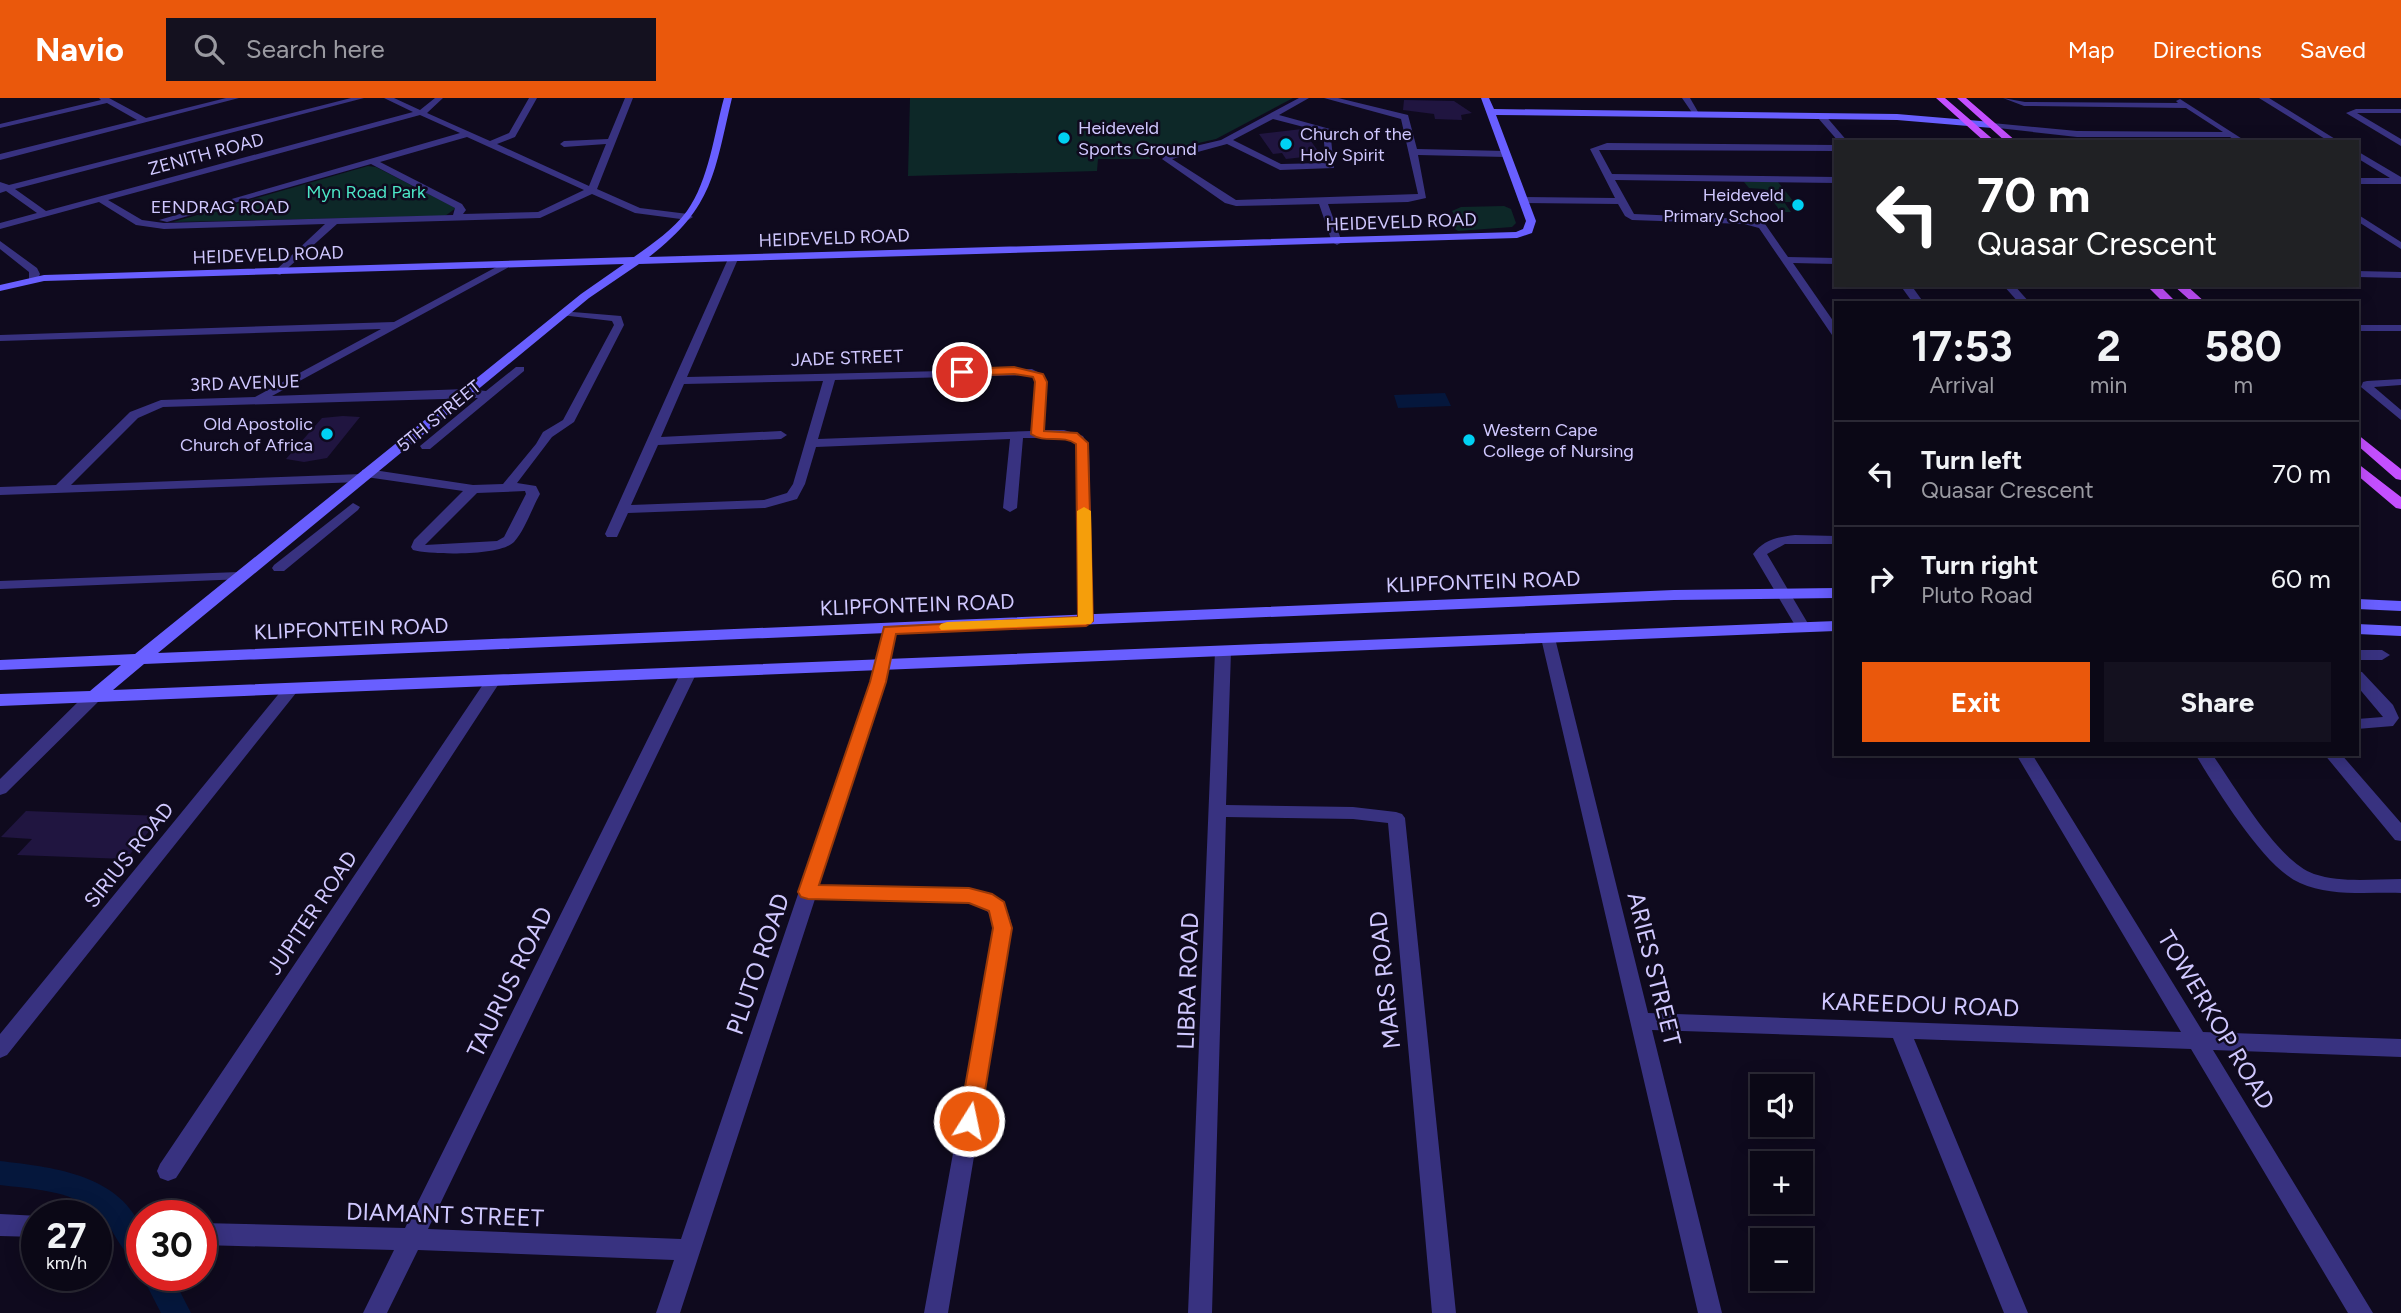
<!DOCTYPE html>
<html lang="en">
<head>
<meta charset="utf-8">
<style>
	:root { --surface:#0b0816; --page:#14111f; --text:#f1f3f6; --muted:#9a9aa1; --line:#2b2935; --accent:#ea580c }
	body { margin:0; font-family:Figtree,sans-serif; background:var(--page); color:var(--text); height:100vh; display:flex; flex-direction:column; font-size:26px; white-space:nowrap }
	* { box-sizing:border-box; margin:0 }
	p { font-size:23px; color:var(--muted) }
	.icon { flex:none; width:38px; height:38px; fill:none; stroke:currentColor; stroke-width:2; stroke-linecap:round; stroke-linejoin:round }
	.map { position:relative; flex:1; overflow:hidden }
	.panel { position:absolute; left:1834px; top:203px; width:525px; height:455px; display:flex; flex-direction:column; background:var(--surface); border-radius:0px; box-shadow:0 4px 18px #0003,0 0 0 2px var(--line) }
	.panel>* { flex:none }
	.guide { position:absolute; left:1834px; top:42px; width:525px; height:147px; border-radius:0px; box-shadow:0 4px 18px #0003,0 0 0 2px var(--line); background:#202124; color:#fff; overflow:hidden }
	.fabs { position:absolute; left:1750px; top:976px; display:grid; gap:14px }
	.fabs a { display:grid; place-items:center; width:63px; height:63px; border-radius:0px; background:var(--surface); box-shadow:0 4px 18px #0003,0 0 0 2px var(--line); font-size:35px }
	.speed { position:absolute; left:21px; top:1102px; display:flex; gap:14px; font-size:35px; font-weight:700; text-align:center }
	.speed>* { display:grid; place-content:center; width:91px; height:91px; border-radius:50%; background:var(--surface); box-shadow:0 4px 18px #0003,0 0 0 2px var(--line); line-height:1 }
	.speed small { font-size:18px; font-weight:400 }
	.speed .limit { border:10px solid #d22; background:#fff; color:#111 }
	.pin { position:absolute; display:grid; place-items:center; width:60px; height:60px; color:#fff; margin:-30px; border:4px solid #fff; border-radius:50%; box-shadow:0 2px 7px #0007 }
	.me { position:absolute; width:77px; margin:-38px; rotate:10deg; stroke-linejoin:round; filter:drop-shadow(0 0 5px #0008) }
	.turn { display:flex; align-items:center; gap:24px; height:147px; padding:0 28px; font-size:32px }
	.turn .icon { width:91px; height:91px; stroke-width:2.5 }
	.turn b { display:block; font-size:49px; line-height:60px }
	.eta { display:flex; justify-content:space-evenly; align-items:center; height:119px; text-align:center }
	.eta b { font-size:42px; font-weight:700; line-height:49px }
	.button { display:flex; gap:14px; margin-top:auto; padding:14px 28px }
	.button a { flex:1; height:80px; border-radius:0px; background:var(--accent); color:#fff; font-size:28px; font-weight:700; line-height:80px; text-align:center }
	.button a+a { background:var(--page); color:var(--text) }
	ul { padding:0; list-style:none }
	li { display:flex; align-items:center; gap:21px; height:105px; padding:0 28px; border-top:2px solid var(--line) }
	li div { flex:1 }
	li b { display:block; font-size:26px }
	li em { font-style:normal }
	header { display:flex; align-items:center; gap:42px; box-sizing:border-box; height:98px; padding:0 35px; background:var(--accent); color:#fff }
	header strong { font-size:33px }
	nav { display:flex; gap:38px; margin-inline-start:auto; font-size:24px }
	.search { width:490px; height:63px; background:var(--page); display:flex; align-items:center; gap:18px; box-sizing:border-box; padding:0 24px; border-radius:0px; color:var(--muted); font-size:26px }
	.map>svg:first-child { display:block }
	.green { fill:#0d2828 }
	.water { fill:#05173c }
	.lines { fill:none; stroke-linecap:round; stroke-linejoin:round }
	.canal { fill:#05173c; fill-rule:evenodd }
	.building { fill:#201540 }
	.street { fill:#383280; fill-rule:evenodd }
	.secondary { fill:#695fff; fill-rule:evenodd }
	.primary { fill:#c44fff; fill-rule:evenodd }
	.route { fill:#ea580c; stroke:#983908; stroke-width:2 }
	.slow { fill:#f59e0b }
	.poi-dot { fill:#00d1f3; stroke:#0f0a1e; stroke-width:2.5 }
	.labels { text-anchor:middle; stroke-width:5; stroke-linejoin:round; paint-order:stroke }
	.far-poi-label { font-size:18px; fill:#d0c8ff; stroke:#0f0a1e; text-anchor:start }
	.far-street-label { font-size:18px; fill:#d0c8ff; stroke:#0f0a1e }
	.far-park-label { font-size:18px; fill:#4ce6c6; stroke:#0f0a1e }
	.street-label { font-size:21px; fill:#d0c8ff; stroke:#0f0a1e }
	.near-street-label { font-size:24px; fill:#d0c8ff; stroke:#0f0a1e }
</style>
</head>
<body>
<header>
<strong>Navio</strong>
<div class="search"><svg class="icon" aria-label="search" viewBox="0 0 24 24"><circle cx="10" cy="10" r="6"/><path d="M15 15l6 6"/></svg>Search here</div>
<nav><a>Map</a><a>Directions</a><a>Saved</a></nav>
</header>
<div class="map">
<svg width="2401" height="1215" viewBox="0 0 2401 1215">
	<rect width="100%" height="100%" fill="#0f0a1e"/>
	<path class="green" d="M910,0H1293L1216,41L1146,57L1151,61H1098L1097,73L908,78Z
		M368,68L376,69L456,110L445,118L173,124Z
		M1744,84H1778L1794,104H1784L1791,114H1781L1764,91L1749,90Z
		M1504,108L1511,111L1516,125L1512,129L1458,133L1452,129L1458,123L1452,113L1461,109Z"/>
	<path class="water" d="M1445,295L1451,308L1398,310L1394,297Z"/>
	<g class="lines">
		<path class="canal" d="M0,1063C50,1069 117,1075 141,1129C145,1138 142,1156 142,1166C119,1157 114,1127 96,1113C69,1092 32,1091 0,1087Z
			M142,1178H172L191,1215H161Z"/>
	</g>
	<path class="building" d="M1404,2L1454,3L1472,15L1461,17L1462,22L1435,21L1434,16L1403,12Z
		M1302,31L1321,57L1286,61L1282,55L1273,56L1259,36Z
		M343,318L360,319L327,360L304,364L286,361L322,320Z
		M26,713L162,718L126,761L17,757L32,741L1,739Z"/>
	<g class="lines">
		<path class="street" d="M99,0H109L146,20L226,0H239L0,62V56L137,22L107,5L0,30V26L101,2Z
			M351,0H364L15,91L46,113L413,14L384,0H394L420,12L435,0H443L427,15L490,43L509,35L529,0H537L515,39L497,46L589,88L606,46L564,49L560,46L564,43L608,41L625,0H633L597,91L640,110L688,116L693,119L688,122L635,115L592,96L540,120L337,126L280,177L276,176V172L325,126L164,131L136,127L99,104L0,131V125L37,115L6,93L0,95V84L9,87ZM420,17L460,35L159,122L167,124L371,66L455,110L453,117L164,125L142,122L108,102ZM467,39L584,92L538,114L463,116L466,112L462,106L380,64Z
			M1299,0H1309L1279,17L1330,31L1334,70L1280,72L1227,46L1172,61L1236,102L1418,96L1401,21L1324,0H1338L1408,17L1417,51L1506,53L1510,56L1506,59L1418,57L1426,100L1408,104L1328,106L1342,144L1337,147L1332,144L1319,106L1236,108L1225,105L1162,61L1170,54L1221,42ZM1273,21L1323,34L1326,65L1281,66L1233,42Z
			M1682,0H1690L1701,19H1695Z
			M2003,0L2025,4L2178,5L2176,3L2180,1L2247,44H2237L2230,39H2077L1989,29L1988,27L1992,25L2077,33L2223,34L2186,10L2024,8Z
			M2259,0H2269L2340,44H2330Z
			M2356,11H2401V15H2357L2401,41V48L2346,15Z
			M1818,16H1824L1848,44H1839L1818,20Z
			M1607,45L1836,47V53L1599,52L1612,76L1836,79V85L1615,82L1634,116L1748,121L1765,126L1788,159L1836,160V166L1793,165L1836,227V238L1832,237L1759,130L1744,126L1632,122L1625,118L1618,106L1523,105L1518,102L1523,99L1615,100L1590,51Z
			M2357,53L2401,79V86H2357V80H2390L2357,60Z
			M2357,116L2401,144V151L2357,123Z
			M0,143L37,170L40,176L37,183H29V174L0,151Z
			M733,158L738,161L687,279L1032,271L1045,278L1043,332H1064L1083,338L1089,350L1093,523L1091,526L1086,528L1079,523L1077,350L1074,343L1063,340H1023L1017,410L1010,414L1003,410L1010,341L816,349L805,386L797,401L765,410L628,415L617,439H607L605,436L728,161ZM1030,277L1035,281L1031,333L818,341L835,282ZM823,283L793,386L787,395L764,402L631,407L658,347L781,341L787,337L781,333L661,339L684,286Z
			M502,166L511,168L272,298L466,291L486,293L516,269H524V273L430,351H422L420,348L478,300L163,309L138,320L71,387L362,376V372L367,371L473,387L503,386L536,346L543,334L563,322L614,227L612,223L561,217V213L621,218L624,227L574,324L552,339L517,385L536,388L540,396C532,410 525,432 514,444C500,458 432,457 413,452L411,449L414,442L463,393L366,379V383L361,384L0,397V389L56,387L130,314L161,302L255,299L381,231L0,243V237L394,224ZM525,393L526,396L504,439L497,443L425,447L477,395Z
			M2357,173L2401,174V180L2357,179Z
			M1900,187H1911L1924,205H1913Z
			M2003,187H2014L2030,205H2019Z
			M2357,227H2401V233H2357Z
			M2401,281V287L2374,289L2401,312V322L2361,289L2363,284L2367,283Z
			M353,405L360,409L358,412L284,473H274L272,470L274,467Z
			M1795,437L1836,438V446H1785L1767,456L1810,529L1803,534L1796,529L1753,456C1764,442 1777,439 1795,437Z
			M239,474L244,475L246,478L244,481L0,491V483Z
			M890,527L897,532L886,584L819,787L976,792C997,798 1009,807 1012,830L948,1215H924L994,830C992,814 984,808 969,804L815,801L680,1215H656L674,1162L418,1152L387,1215H363L394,1152L201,1147V1125L405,1130L681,574L689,569L697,574L428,1131L681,1141L870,584L883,532Z
			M1548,535L1555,540L1648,915L2181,934L2016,656H2032L2203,934L2401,941V959L2213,952L2373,1215H2348L2191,951L1914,941L2028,1215H2004L1893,940L1652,932L1722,1215H1698L1541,540Z
			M1223,548L1231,553L1226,707L1353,709L1396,714L1402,716L1405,720L1456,1215H1432L1388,725L1353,721L1226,719L1212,1215H1188L1215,553Z
			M2357,552H2382L2390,557L2382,562H2357Z
			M2357,573L2362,574L2393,607L2399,620L2393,628L2357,631V621L2383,619L2357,588Z
			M493,578L501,583L498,587L176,1080L168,1083L160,1080L157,1073L160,1066L488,579Z
			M291,586L299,591L296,595L7,957L0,960V936L286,587Z
			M93,594L99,595L101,599L99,603L6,695L0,697V681L87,595Z
			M2195,656H2212C2234,687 2278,764 2314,776C2341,785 2373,781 2401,781V795C2368,794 2331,799 2300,785C2264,770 2216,690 2195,656Z
			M2324,656H2341L2401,725V743L2395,742Z
			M0,1116L40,1118H37V1139L0,1138Z"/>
		<path class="secondary" d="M724,0H732C714,75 714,109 649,159L1516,134L1523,131L1526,123L1481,0H1489L1494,11L1897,16L1992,24L1997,27L1992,30L1897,22L1496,17L1536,123L1532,135L1517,140L639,166L589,200L158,555L1674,492L1836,490V500L1674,502L144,566L113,592L1836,523V533L0,608V596L90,593L121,567L0,572V562L135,556L581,196L624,166L44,183L0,193V187L44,177L634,159C652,146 673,132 687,113C709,82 714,36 724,0Z
			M2357,501L2401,503V513L2357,511Z
			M2357,526L2401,528V538L2357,536Z"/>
		<path class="primary" d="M1936,0H1945L1996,44H1985Z
			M1957,0H1966L2017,44H2006Z
			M2146,187H2159L2177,205H2164Z
			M2173,187H2186L2206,205H2193Z
			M2357,336L2401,371V382L2396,381L2357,347Z
			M2357,365L2401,399V411L2396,410L2357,377Z"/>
	</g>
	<path class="route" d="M1014,269L1043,276L1047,284L1044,333L1077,335L1088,345L1093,523L1086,528L896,536L886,584L819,787L969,790L992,796L1004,804L1012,830L980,1023L977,1029L969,1032L962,1029L959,1023L993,830L989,813L969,805L808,801L801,799L798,794L870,584L884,529L1078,519L1076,346C1063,336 1044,346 1031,336L1035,284L1033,279L1014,276L962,278L956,274L962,271Z"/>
	<path class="slow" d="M1084,409L1091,413L1093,523L1091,526L941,532L939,529L941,526L947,524L1078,519L1077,413Z"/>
	<g class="poi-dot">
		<circle cx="1064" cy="40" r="7"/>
		<circle cx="1286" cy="46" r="7"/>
		<circle cx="1798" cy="107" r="7"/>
		<circle cx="327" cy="336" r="7"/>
		<circle cx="1469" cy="342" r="7"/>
	</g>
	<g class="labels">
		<g class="far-poi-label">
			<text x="1078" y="36">Heideveld<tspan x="1078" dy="21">Sports Ground</tspan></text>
			<text x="1300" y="42">Church of the<tspan x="1300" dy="21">Holy Spirit</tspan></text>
			<text x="1784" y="103" text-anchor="end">Heideveld<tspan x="1784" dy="21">Primary School</tspan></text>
			<text x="313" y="332" text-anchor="end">Old Apostolic<tspan x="313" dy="21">Church of Africa</tspan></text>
			<text x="1483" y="338">Western Cape<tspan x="1483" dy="21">College of Nursing</tspan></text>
		</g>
		<g class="far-street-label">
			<text transform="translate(206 56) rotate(-15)" y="6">ZENITH ROAD</text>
			<text x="220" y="115">EENDRAG ROAD</text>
			<text transform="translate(1401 124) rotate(-2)" y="6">HEIDEVELD ROAD</text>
			<text transform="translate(834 140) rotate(-2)" y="6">HEIDEVELD ROAD</text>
			<text transform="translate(268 157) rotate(-2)" y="6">HEIDEVELD ROAD</text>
			<text transform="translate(847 260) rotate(-2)" y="6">JADE STREET</text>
			<text transform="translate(245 285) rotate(-2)" y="6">3RD AVENUE</text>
			<text transform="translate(439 318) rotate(-39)" y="6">5TH STREET</text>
		</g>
		<g class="far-park-label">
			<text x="366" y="100">Myn Road Park</text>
		</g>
		<g class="street-label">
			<text transform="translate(1483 484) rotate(-2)" y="7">KLIPFONTEIN ROAD</text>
			<text transform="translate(917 507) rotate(-2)" y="7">KLIPFONTEIN ROAD</text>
			<text transform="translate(351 531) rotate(-2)" y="7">KLIPFONTEIN ROAD</text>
			<text transform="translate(129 757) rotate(-51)" y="7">SIRIUS ROAD</text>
			<text transform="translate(312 815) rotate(-56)" y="7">JUPITER ROAD</text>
		</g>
		<g class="near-street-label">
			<text transform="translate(758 866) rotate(-71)" y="8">PLUTO ROAD</text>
			<text transform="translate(1654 871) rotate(76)" y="8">ARIES STREET</text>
			<text transform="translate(1385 882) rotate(-96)" y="8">MARS ROAD</text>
			<text transform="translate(1188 883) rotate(-88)" y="8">LIBRA ROAD</text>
			<text transform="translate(510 884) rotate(-64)" y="8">TAURUS ROAD</text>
			<text transform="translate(1920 907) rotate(2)" y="8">KAREEDOU ROAD</text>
			<text transform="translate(2216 922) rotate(59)" y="8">TOWERKOP ROAD</text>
			<text transform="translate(445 1117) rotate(2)" y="8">DIAMANT STREET</text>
		</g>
	</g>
</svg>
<div class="fabs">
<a><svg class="icon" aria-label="sound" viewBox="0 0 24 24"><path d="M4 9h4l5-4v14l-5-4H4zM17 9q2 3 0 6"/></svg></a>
<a>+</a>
<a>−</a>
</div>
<div class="speed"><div>27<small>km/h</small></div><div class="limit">30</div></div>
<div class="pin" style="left:962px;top:274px;background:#d93025"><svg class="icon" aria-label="arrive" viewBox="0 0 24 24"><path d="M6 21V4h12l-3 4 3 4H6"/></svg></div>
<svg class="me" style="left:969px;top:1023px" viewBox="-20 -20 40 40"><circle r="17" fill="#ea580c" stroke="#fff" stroke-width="3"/><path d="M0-11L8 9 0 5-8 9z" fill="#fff"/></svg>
<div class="guide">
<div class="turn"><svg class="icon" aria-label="left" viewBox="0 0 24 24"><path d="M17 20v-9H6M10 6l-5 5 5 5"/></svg><div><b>70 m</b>Quasar Crescent</div></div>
</div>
<section class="panel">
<div class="eta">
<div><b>17:53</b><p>Arrival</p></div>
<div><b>2</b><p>min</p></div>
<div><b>580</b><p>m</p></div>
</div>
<ul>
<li><svg class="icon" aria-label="left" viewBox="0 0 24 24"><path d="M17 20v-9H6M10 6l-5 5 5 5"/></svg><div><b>Turn left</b><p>Quasar Crescent</p></div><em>70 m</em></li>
<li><svg class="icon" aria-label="right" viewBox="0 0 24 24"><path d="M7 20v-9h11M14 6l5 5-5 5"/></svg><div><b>Turn right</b><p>Pluto Road</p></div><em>60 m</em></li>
</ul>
<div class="button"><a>Exit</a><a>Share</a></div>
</section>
</div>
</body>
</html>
